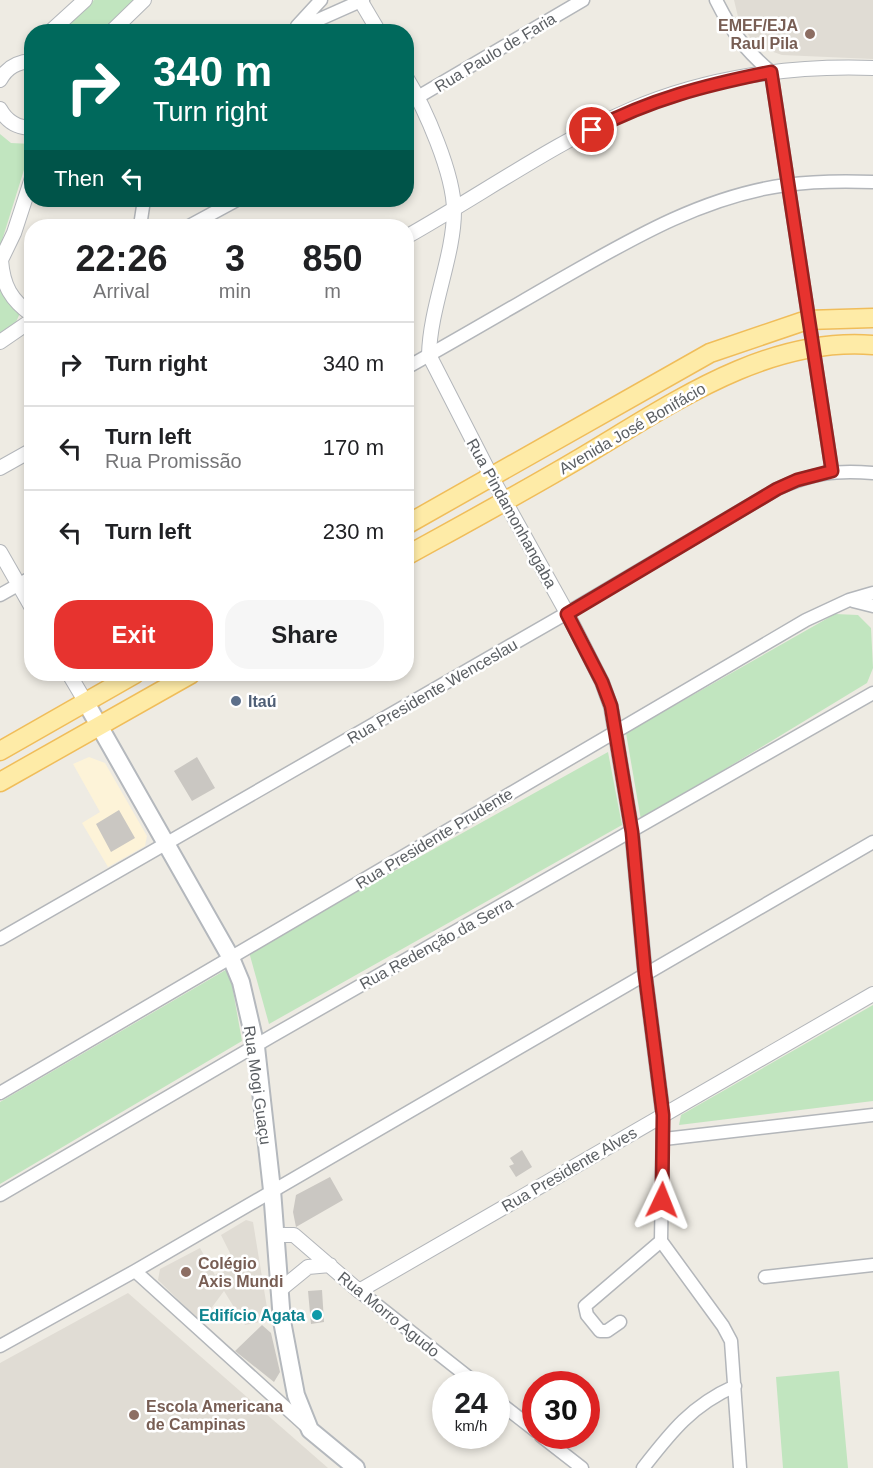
<!DOCTYPE html>
<html lang="en">
<head>
<meta charset="utf-8">
<style>
	:root { --surface:#fff; --page:#f6f6f6; --text:#202124; --muted:#757577; --line:#e0e0e0; --accent:#e7332f }
	body { margin:0; font-family:Arial,sans-serif; background:var(--page); color:var(--text); height:100vh; display:flex; flex-direction:column; font-size:22px; white-space:nowrap }
	* { box-sizing:border-box; margin:0 }
	p { font-size:20px; color:var(--muted) }
	.icon { flex:none; width:33px; height:33px; fill:none; stroke:currentColor; stroke-width:2; stroke-linecap:round; stroke-linejoin:round }
	.map { position:relative; flex:1; overflow:hidden }
	.side { position:absolute; left:24px; top:219px; width:390px; height:462px; display:flex; flex-direction:column; background:var(--surface); border-radius:24px; box-shadow:0 3px 9px #0003 }
	.side>* { flex:none }
	.guide { position:absolute; left:24px; top:24px; width:390px; height:183px; border-radius:24px; box-shadow:0 3px 9px #0003; background:#00695c; color:#fff; overflow:hidden }
	.speed { position:absolute; left:432px; top:1371px; display:flex; gap:12px; font-size:30px; font-weight:700; text-align:center }
	.speed>* { display:grid; place-content:center; width:78px; height:78px; border-radius:50%; background:var(--surface); box-shadow:0 3px 9px #0003; line-height:1 }
	.speed small { font-size:15px; font-weight:400 }
	.speed .limit { border:9px solid #d22; background:#fff; color:#111 }
	.pin { position:absolute; display:grid; place-items:center; width:51px; height:51px; color:#fff; margin:-26px; border:3px solid #fff; border-radius:50%; box-shadow:0 2px 6px #0007 }
	.me { position:absolute; width:66px; margin:-33px; rotate:2deg; stroke-linejoin:round; filter:drop-shadow(0 0 4px #0008) }
	.turn { display:flex; align-items:center; gap:21px; height:126px; padding:0 30px; font-size:27px }
	.turn .icon { width:78px; height:78px; stroke-width:2.5 }
	.turn b { display:block; font-size:42px; line-height:51px }
	.then { display:flex; align-items:center; height:57px; padding:0 30px; background:#0003; gap:12px; font-size:22px }
	.eta { display:flex; justify-content:space-evenly; align-items:center; height:102px; text-align:center }
	.eta b { font-size:36px; font-weight:700; line-height:42px }
	.primary-button { display:flex; gap:12px; margin-top:auto; padding:12px 30px }
	.primary-button a { flex:1; height:69px; border-radius:24px; background:var(--accent); color:#fff; font-size:24px; font-weight:700; line-height:69px; text-align:center }
	.primary-button a+a { background:var(--page); color:var(--text) }
	ul { padding:0; list-style:none }
	li { display:flex; align-items:center; gap:18px; height:84px; padding:0 30px; border-top:2px solid var(--line) }
	li div { flex:1 }
	li b { display:block; font-size:22px }
	li em { font-style:normal }
	.map>svg:first-child { display:block }
	.commercial { fill:#fdf3d8 }
	.education { fill:#e0dcd4 }
	.green { fill:#c1e5bf }
	.building { fill:#cac7c2 }
	.lines { fill:none; stroke-linecap:round; stroke-linejoin:round }
	.minor-casing { stroke:#b3b6ba; stroke-width:15 }
	.tertiary-casing { stroke:#b3b6ba; stroke-width:16 }
	.secondary-casing { stroke:#b4b8bd; stroke-width:20 }
	.primary-casing { stroke:#f0bd5a; stroke-width:21 }
	.minor { stroke:#fff; stroke-width:12 }
	.tertiary { stroke:#fff; stroke-width:14 }
	.secondary { stroke:#fff; stroke-width:16 }
	.primary { stroke:#feeba7; stroke-width:18 }
	.route-casing { stroke:#96211f; stroke-width:15 }
	.route { stroke:#e7332f; stroke-width:10 }
	.education-dot { fill:#8d6e63; stroke:#fff; stroke-width:2 }
	.service-dot { fill:#5c6f8a; stroke:#fff; stroke-width:2 }
	.culture-dot { fill:#0f9aa8; stroke:#fff; stroke-width:2 }
	.labels { text-anchor:middle; stroke-width:5; stroke-linejoin:round; paint-order:stroke }
	.education-label { font-size:16px; font-weight:bold; fill:#785e54; stroke:#fff; text-anchor:start }
	.street-label { font-size:16px; fill:#5b5f63; stroke:#fff }
	.service-label { font-size:16px; font-weight:bold; fill:#4e5e75; stroke:#fff; text-anchor:start }
	.culture-label { font-size:16px; font-weight:bold; fill:#0d838f; stroke:#fff; text-anchor:end }
</style>
</head>
<body>
<div class="map">
<svg width="873" height="1468" viewBox="0 0 873 1468">
	<rect width="100%" height="100%" fill="#eeebe3"/>
	<path class="commercial" d="M89,757L105,763L147,836L145,846L108,867L82,823L100,812L73,764Z"/>
	<path class="education" d="M734,0H873V59L782,55L756,46L739,21Z
		M246,1220L253,1222L269,1320L245,1325L224,1291L201,1322L158,1280L160,1269L200,1248L215,1275L234,1261L221,1235Z
		M128,1293L328,1468H0V1363Z"/>
	<path class="green" d="M94,0H139L104,31L58,32Z
		M0,134L11,143L32,144L0,247Z
		M0,288L20,313L16,322L0,333Z
		M835,614L858,615L871,628L873,668L867,683L641,820L626,733Z
		M608,752L622,825L269,1024L249,952Z
		M229,968L242,1041L0,1184V1102Z
		M873,1005V1101L679,1125L681,1115Z
		M839,1371L848,1468H783L776,1377Z"/>
	<path class="building" d="M197,757L215,788L192,801L174,771Z
		M119,810L135,838L111,852L96,824Z
		M522,1150L532,1167L516,1177L509,1166L514,1164L510,1158Z
		M330,1177L343,1200L296,1227L293,1212L296,1195Z
		M322,1290L324,1322L311,1324L308,1291Z
		M262,1325L271,1333L280,1372L274,1382L235,1351Z"/>
	<g class="lines">
		<defs>
			<path id="minor" d="M716,0C732,32 744,49 771,72L832,471
				M297,26L321,0
				M291,32L363,0
				M406,104L583,0
				M140,226L144,200
				M189,226L237,200
				M406,368C458,339 509,309 561,279C631,239 704,196 786,185C815,181 844,181 873,182
				M0,595L32,577
				M853,601L873,606
				M0,939L567,613L777,489C812,473 835,470 873,473
				M0,1093L806,620L849,600L873,593
				M664,1139L873,1115
				M0,1195L272,1036L873,693
				M661,1241L663,1115
				M135,1271L307,1427
				M765,1277L873,1265
				M359,1291L477,1384
				M620,1322L607,1331H600L587,1315L585,1306L661,1241L723,1326L731,1341L740,1468
				M0,1346L135,1271L873,842
				M496,1400L536,1431
				M541,1436L582,1468
				M643,1468C671,1432 692,1405 735,1386"/>
			<path id="tertiary" d="M360,0L379,32
				M50,32L85,0
				M111,32L144,0
				M406,77C425,108 454,174 454,211C454,256 430,307 429,355L492,478L567,613L602,682L611,707L632,832L645,974L663,1115
				M0,80C7,67 17,62 32,61
				M0,109C7,122 18,128 32,128
				M406,237C479,196 557,141 632,109C707,77 792,65 873,68
				M1,260C3,286 11,300 32,315
				M0,262L14,233L32,178
				M0,342L32,320
				M0,468L32,450
				M0,552L32,608
				M69,674L85,701
				M276,1235H294L359,1291L873,994
				M281,1289L308,1267L330,1265"/>
			<path id="secondary" d="M85,701L231,958L241,982L256,1047L272,1190L282,1321L296,1395L310,1430L356,1468"/>
			<path id="primary" d="M406,525L710,353L807,320L873,318
				M406,556C464,524 521,493 577,460C667,407 764,336 873,345
				M0,751L135,674
				M0,782L191,674"/>
		</defs>
		<use href="#minor" class="minor-casing"/>
		<use href="#tertiary" class="tertiary-casing"/>
		<use href="#secondary" class="secondary-casing"/>
		<use href="#primary" class="primary-casing"/>
		<use href="#minor" class="minor"/>
		<use href="#tertiary" class="tertiary"/>
		<use href="#secondary" class="secondary"/>
		<use href="#primary" class="primary"/>
	</g>
	<g class="lines">
		<defs>
			<path id="route" d="M592,130C651,99 706,85 771,72L832,471L797,480L777,489L567,614L602,682L611,706L632,832L645,974L663,1115L662,1200"/>
		</defs>
		<use href="#route" class="route-casing"/>
		<use href="#route" class="route"/>
	</g>
	<g class="education-dot">
		<circle cx="810" cy="34" r="6"/>
		<circle cx="186" cy="1272" r="6"/>
		<circle cx="134" cy="1415" r="6"/>
	</g>
	<circle class="service-dot" cx="236" cy="701" r="6"/>
	<circle class="culture-dot" cx="317" cy="1315" r="6"/>
	<g class="labels">
		<g class="education-label">
			<text x="798" y="31" text-anchor="end">EMEF/EJA<tspan x="798" dy="18">Raul Pila</tspan></text>
			<text x="198" y="1269">Colégio<tspan x="198" dy="18">Axis Mundi</tspan></text>
			<text x="146" y="1412">Escola Americana<tspan x="146" dy="18">de Campinas</tspan></text>
		</g>
		<g class="street-label">
			<text transform="translate(495 52) rotate(-31)" y="6">Rua Paulo de Faria</text>
			<text transform="translate(632 428) rotate(-30)" y="6">Avenida José Bonifácio</text>
			<text transform="translate(512 513) rotate(61)" y="6">Rua Pindamonhangaba</text>
			<text transform="translate(432 691) rotate(-30)" y="6">Rua Presidente Wenceslau</text>
			<text transform="translate(434 838) rotate(-31)" y="6">Rua Presidente Prudente</text>
			<text transform="translate(436 943) rotate(-29)" y="6">Rua Redenção da Serra</text>
			<text transform="translate(258 1085) rotate(82)" y="6">Rua Mogi Guaçu</text>
			<text transform="translate(569 1169) rotate(-30)" y="6">Rua Presidente Alves</text>
			<text transform="translate(389 1314) rotate(39)" y="6">Rua Morro Agudo</text>
		</g>
		<g class="service-label">
			<text x="248" y="707">Itaú</text>
		</g>
		<g class="culture-label">
			<text x="305" y="1321">Edifício Agata</text>
		</g>
	</g>
</svg>
<div class="speed"><div>24<small>km/h</small></div><div class="limit">30</div></div>
<div class="pin" style="left:592px;top:130px;background:#d93025"><svg class="icon" aria-label="arrive" viewBox="0 0 24 24"><path d="M6 21V4h12l-3 4 3 4H6"/></svg></div>
<svg class="me" style="left:662px;top:1200px" viewBox="-20 -20 40 40"><path d="M0-17L14 15 0 8-14 15z" fill="#e7332f" stroke="#fff" stroke-width="4"/></svg>
<div class="guide">
<div class="turn"><svg class="icon" aria-label="right" viewBox="0 0 24 24"><path d="M7 20v-9h11M14 6l5 5-5 5"/></svg><div><b>340 m</b>Turn right</div></div>
<div class="then">Then<svg class="icon" aria-label="left" viewBox="0 0 24 24"><path d="M17 20v-9H6M10 6l-5 5 5 5"/></svg></div>
</div>
<section class="side">
<div class="eta">
<div><b>22:26</b><p>Arrival</p></div>
<div><b>3</b><p>min</p></div>
<div><b>850</b><p>m</p></div>
</div>
<ul>
<li><svg class="icon" aria-label="right" viewBox="0 0 24 24"><path d="M7 20v-9h11M14 6l5 5-5 5"/></svg><div><b>Turn right</b></div><em>340 m</em></li>
<li><svg class="icon" aria-label="left" viewBox="0 0 24 24"><path d="M17 20v-9H6M10 6l-5 5 5 5"/></svg><div><b>Turn left</b><p>Rua Promissão</p></div><em>170 m</em></li>
<li><svg class="icon" aria-label="left" viewBox="0 0 24 24"><path d="M17 20v-9H6M10 6l-5 5 5 5"/></svg><div><b>Turn left</b></div><em>230 m</em></li>
</ul>
<div class="primary-button"><a>Exit</a><a>Share</a></div>
</section>
</div>
</body>
</html>
